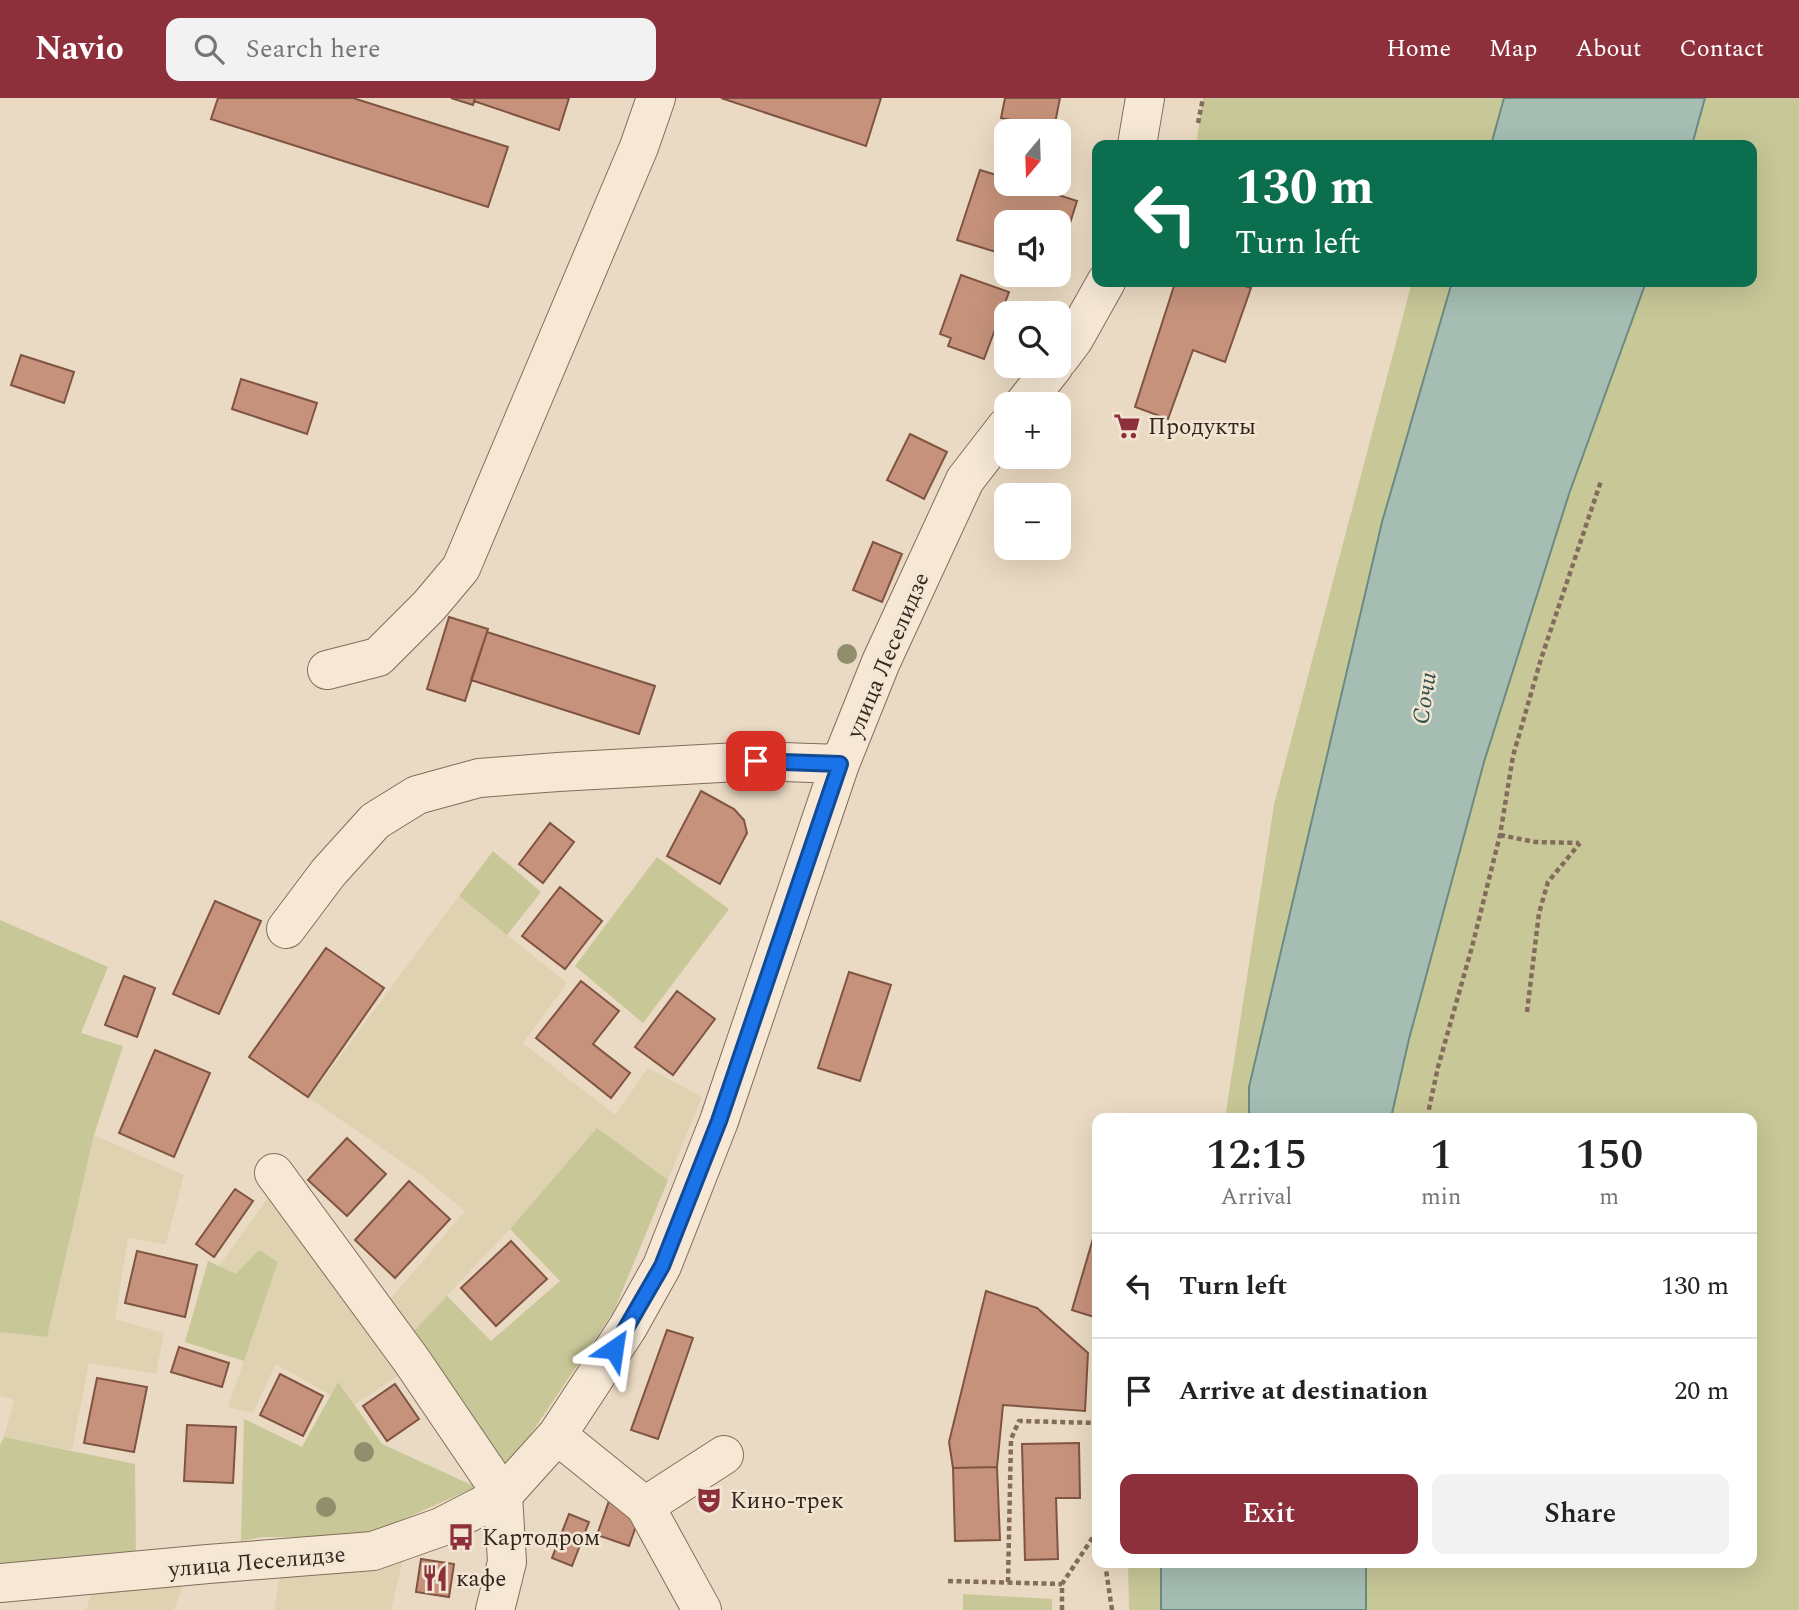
<!DOCTYPE html>
<html lang="en">
<head>
<meta charset="utf-8">
<style>
	:root { --surface:#fff; --page:#f2f2f2; --text:#222; --muted:#767676; --line:#e0e0e0; --accent:#8d303b }
	body { margin:0; font-family:Spectral,serif; background:var(--page); color:var(--text); height:100vh; display:flex; flex-direction:column; font-size:26px; white-space:nowrap }
	* { box-sizing:border-box; margin:0 }
	p { font-size:23px; color:var(--muted) }
	.icon { flex:none; width:38px; height:38px; fill:none; stroke:currentColor; stroke-width:2; stroke-linecap:round; stroke-linejoin:round }
	.map { position:relative; flex:1; overflow:hidden }
	.drawer { position:absolute; left:1092px; top:1015px; width:665px; height:455px; display:flex; flex-direction:column; background:var(--surface); border-radius:14px; box-shadow:0 7px 28px #0002 }
	.drawer>* { flex:none }
	.guide { position:absolute; left:1092px; top:42px; width:665px; height:147px; border-radius:14px; box-shadow:0 7px 28px #0002; background:#0b6e4f; color:#fff; overflow:hidden }
	.needle { width:46px; rotate:199deg }
	.tools { position:absolute; left:994px; top:21px; display:grid; gap:14px }
	.tools a { display:grid; place-items:center; width:77px; height:77px; border-radius:14px; background:var(--surface); box-shadow:0 7px 28px #0002; font-size:35px }
	.pin { position:absolute; display:grid; place-items:center; width:60px; height:60px; color:#fff; margin:-30px; border-radius:14px; box-shadow:0 4px 10px #0006 }
	.me { position:absolute; width:77px; margin:-38px; rotate:32deg; stroke-linejoin:round; filter:drop-shadow(0 0 5px #0008) }
	.turn { display:flex; align-items:center; gap:24px; height:147px; padding:0 28px; font-size:32px }
	.turn .icon { width:91px; height:91px; stroke-width:2.5 }
	.turn b { display:block; font-size:49px; line-height:60px }
	.eta { display:flex; justify-content:space-evenly; align-items:center; height:119px; text-align:center }
	.eta b { font-size:42px; font-weight:600; line-height:49px }
	.cta { display:flex; gap:14px; margin-top:auto; padding:14px 28px }
	.cta a { flex:1; height:80px; border-radius:14px; background:var(--accent); color:#fff; font-size:28px; font-weight:600; line-height:80px; text-align:center }
	.cta a+a { background:var(--page); color:var(--text) }
	ul { padding:0; list-style:none }
	li { display:flex; align-items:center; gap:21px; height:105px; padding:0 28px; border-top:2px solid var(--line) }
	li div { flex:1 }
	li b { display:block; font-size:26px }
	li em { font-style:normal }
	header { display:flex; align-items:center; gap:42px; box-sizing:border-box; height:98px; padding:0 35px; background:var(--accent); color:#fff }
	header strong { font-size:33px }
	nav { display:flex; gap:38px; margin-inline-start:auto; font-size:24px }
	.search { width:490px; height:63px; background:var(--page); display:flex; align-items:center; gap:18px; box-sizing:border-box; padding:0 24px; border-radius:14px; color:var(--muted); font-size:26px }
	.map>svg:first-child { display:block }
	.farmland { fill:#dfd2b1 }
	.green { fill:#c7c798 }
	.water { fill:#a5bdb3; stroke:#6c8b80; stroke-width:2 }
	.building { fill:#c6927b; stroke:#805443; stroke-width:2 }
	.lines { fill:none; stroke-linecap:round; stroke-linejoin:round }
	.minor-casing { stroke:#836c5b; stroke-width:40 }
	.path { stroke:#836c5b; stroke-width:4.5; stroke-dasharray:5 3.5; stroke-linecap:butt }
	.minor { stroke:#f6e8d5; stroke-width:38 }
	.tree { fill:#918e6d }
	.route-casing { stroke:#114b97; stroke-width:18 }
	.route { stroke:#1a73e8; stroke-width:12 }
	.labels { text-anchor:middle; stroke-width:5; stroke-linejoin:round; paint-order:stroke }
	.poi-label { font-size:23px; fill:#34261e; stroke:#f2e5d2; text-anchor:start }
	.street-label { font-size:23px; fill:#34261e; stroke:#f2e5d2 }
	.water-label { font-size:24px; font-style:italic; fill:#2e534c; stroke:#f2e5d2 }
</style>
</head>
<body>
<header>
<strong>Navio</strong>
<div class="search"><svg class="icon" aria-label="search" viewBox="0 0 24 24"><circle cx="10" cy="10" r="6"/><path d="M15 15l6 6"/></svg>Search here</div>
<nav><a>Home</a><a>Map</a><a>About</a><a>Contact</a></nav>
</header>
<div class="map">
<svg width="1799" height="1512" viewBox="0 0 1799 1512">
	<rect width="100%" height="100%" fill="#eadac3"/>
	<path class="farmland" d="M459,798L567,885L523,945L615,1017L648,970L702,999L668,1082L597,1031L510,1131L409,1238L386,1206L465,1113L421,1077L309,1000Z
		M94,1037L184,1077L166,1146L128,1140L115,1221L164,1235L156,1276L89,1265L72,1352L4,1339L14,1302L0,1298V1234L47,1239Z
		M271,1096L398,1278L354,1307L338,1284L330,1297L276,1266L253,1315L228,1309L278,1164L236,1177L219,1168Z
		M404,1457L391,1512H274L280,1476Z
		M183,1487L174,1512H86L91,1497Z"/>
	<path class="green" d="M1203,0H1504L1491,47H1196Z
		M1705,0H1799V1512H1366V1465H1752V1020H1391L1409,941L1484,664L1569,396L1646,184H1752V47H1692Z
		M1412,184H1452L1382,424L1249,989V1020H1225L1274,707Z
		M493,753L541,794L507,837L459,798Z
		M657,759L729,811L643,925L575,868Z
		M0,822L108,869L81,935L123,948L94,1037L47,1239L0,1234Z
		M597,1030L668,1082L614,1213L505,1374L409,1238L447,1198L491,1243L560,1183L510,1131Z
		M259,1152L278,1164L244,1263L185,1244L208,1163L236,1176Z
		M338,1284L382,1346L476,1389L363,1439H262L241,1443L244,1321L302,1349Z
		M4,1339L135,1366L136,1460L0,1466V1347Z
		M1128,1465H1161V1512H1129Z
		M963,1496L1052,1501V1512H963Z"/>
	<path class="water" d="M1504,0H1705L1692,47H1491Z
		M1452,184H1646L1569,396L1484,664L1409,941L1391,1020H1249V989L1382,424Z
		M1161,1465H1366V1512H1161Z"/>
	<path class="building" d="M218,0H353L508,49L488,109L211,21Z
		M451,0H475L473,7Z
		M475,0H569L559,32L474,3Z
		M721,0H881L866,48Z
		M1005,0H1060L1054,30L1001,20Z
		M1006,71V86H1038L1036,90L1077,103L1059,160V124H1006V157L957,142L980,72L1003,79Z
		M961,177L1009,194L984,261L948,248L951,240L940,236Z
		M1178,184H1232L1251,190L1225,264L1193,252L1168,321L1135,309L1174,188Z
		M21,257L74,274L64,305L11,287Z
		M241,281L317,305L307,336L232,311Z
		M910,336L947,354L924,401L887,382Z
		M873,444L902,456L882,504L853,492Z
		M449,519L488,531L465,603L427,591Z
		M487,534L655,588L639,636L471,582Z
		M701,693L734,711L744,722L747,735L720,786L667,758Z
		M550,725L574,744L543,785L519,766Z
		M560,789L602,823L565,871L522,838Z
		M215,803L261,823L219,916L173,896Z
		M326,850L384,890L308,999L249,959Z
		M849,874L891,887L860,983L818,970Z
		M124,878L155,890L137,939L105,927Z
		M581,883L619,913L593,946L630,975L611,1000L536,940Z
		M677,893L715,921L673,977L635,949Z
		M155,952L210,975L174,1059L119,1035Z
		M347,1040L386,1076L347,1118L308,1082Z
		M409,1083L450,1121L395,1180L355,1142Z
		M235,1091L253,1103L214,1159L196,1146Z
		M1097,1127V1220L1072,1212Z
		M511,1143L547,1181L496,1228L461,1190Z
		M137,1153L197,1167L185,1219L125,1205Z
		M986,1193L1037,1210L1088,1255L1085,1313L1003,1307L997,1369L953,1370L949,1344Z
		M667,1232L693,1240L658,1341L631,1332Z
		M179,1249L229,1265L222,1289L171,1274Z
		M280,1276L323,1298L303,1338L260,1317Z
		M97,1280L147,1289L134,1354L84,1345Z
		M395,1286L419,1321L387,1343L363,1308Z
		M187,1327L236,1329L233,1385L184,1383Z
		M1079,1345L1080,1400H1056L1058,1461L1025,1462L1022,1346Z
		M997,1369L1000,1442L955,1443L953,1370Z
		M610,1400L642,1411L629,1448L597,1437Z
		M569,1416L589,1424L572,1468L552,1460Z
		M421,1461L454,1466L449,1499L416,1494Z"/>
	<g class="lines">
		<defs>
			<path id="minor" d="M1137,47L1145,0
				M1059,261L1074,241L1106,184
				M1024,306L1054,268
				M327,572L378,559L429,508L461,470L639,49L656,0
				M286,831L328,775L375,723L417,697L479,680L558,674L756,663L840,666
				M274,1075L412,1263L503,1397L507,1464L495,1512
				M557,1337L645,1408L702,1512
				M645,1408L724,1357
				M0,1485L208,1466L373,1453L441,1429L503,1397L557,1337L628,1229L662,1168L719,1023L840,666L881,564L965,382L1006,329"/>
		</defs>
		<use href="#minor" class="minor-casing"/>
		<path class="path" d="M1198,25L1203,0
			M1500,737L1535,744L1579,745
			M1527,914L1539,815L1548,784L1580,745
			M1427,1020L1438,969L1472,849L1500,737L1513,658L1541,561L1601,383
			M1105,1465L1112,1512
			M948,1483L1062,1486
			M1008,1484L1011,1341L1019,1323L1097,1325
			M1062,1512V1486L1097,1433"/>
		<use href="#minor" class="minor"/>
	</g>
	<g class="tree">
		<circle cx="847" cy="556" r="10"/>
		<circle cx="364" cy="1354" r="10"/>
		<circle cx="326" cy="1409" r="10"/>
	</g>
	<g class="lines">
		<defs>
			<path id="route" d="M614,1251L662,1168L719,1023L840,666L756,663"/>
		</defs>
		<use href="#route" class="route-casing"/>
		<use href="#route" class="route"/>
	</g>
	<defs>
		<symbol id="supermarket-bare" viewBox="-9 -9 18 18"><path d="M-6-5.5h2.5l.6 2H6L4.5 2H-2.5L-4.4-4H-6ZM-1.5 3.2a1.3 1.3 0 1 0 .1 0ZM3 3.2a1.3 1.3 0 1 0 .1 0Z" fill="#8d303b" stroke="#f2e5d2" stroke-width="2.5" paint-order="stroke"/></symbol>
		<symbol id="theatre-bare" viewBox="-9 -9 18 18"><path d="M-5-5.5Q0-4 5-5.5V0Q5 5 0 6Q-5 5-5 0ZM-3.3-2.5H-1v1.5H-3.3ZM1-2.5H3.3v1.5H1ZM-2.8 1Q0 5.5 2.8 1Z" fill="#8d303b" stroke="#f2e5d2" stroke-width="2.5" paint-order="stroke"/></symbol>
		<symbol id="bus-bare" viewBox="-9 -9 18 18"><path d="M-5-6H5V4H4V6H2V4H-2V6H-4V4H-5ZM-3.5-4V0h7V-4ZM-3.5 1.2v1.5H-2V1.2ZM2 1.2v1.5H3.5V1.2Z" fill="#8d303b" stroke="#f2e5d2" stroke-width="2.5" paint-order="stroke"/></symbol>
		<symbol id="restaurant-bare" viewBox="-9 -9 18 18"><path d="M-5-6h1v4h1v-4h1v4h1v-4h1v5L-1.5 .5V6h-2V.5L-5-1ZM5-6V6H3V1.5H1.5Q1.5-4 5-6Z" fill="#8d303b" stroke="#f2e5d2" stroke-width="2.5" paint-order="stroke"/></symbol>
	</defs>
	<g fill-rule="evenodd">
		<use href="#supermarket-bare" x="1108" y="309" width="38" height="38"/>
		<use href="#theatre-bare" x="690" y="1383" width="38" height="38"/>
		<use href="#bus-bare" x="442" y="1420" width="38" height="38"/>
		<use href="#restaurant-bare" x="416" y="1461" width="38" height="38"/>
	</g>
	<g class="labels">
		<g class="poi-label">
			<text x="1148" y="336">Продукты</text>
			<text x="730" y="1410">Кино-трек</text>
			<text x="482" y="1447">Картодром</text>
			<text x="456" y="1488">кафе</text>
		</g>
		<g class="street-label">
			<text transform="translate(887 557) rotate(-67)" y="8">улица Леселидзе</text>
			<text transform="translate(257 1463) rotate(-5)" y="8">улица Леселидзе</text>
		</g>
		<g class="water-label">
			<text transform="translate(1424 600) rotate(-81)" y="8">Сочи</text>
		</g>
	</g>
</svg>
<div class="tools">
<a><svg class="needle" viewBox="-14 -14 28 28"><path d="M0-13l5 13h-10z" fill="#e53935"/><path d="M0 13l5-13h-10z" fill="#767676"/></svg></a>
<a><svg class="icon" aria-label="sound" viewBox="0 0 24 24"><path d="M4 9h4l5-4v14l-5-4H4zM17 9q2 3 0 6"/></svg></a>
<a><svg class="icon" aria-label="search" viewBox="0 0 24 24"><circle cx="10" cy="10" r="6"/><path d="M15 15l6 6"/></svg></a>
<a>+</a>
<a>−</a>
</div>
<div class="pin" style="left:756px;top:663px;background:#d93025"><svg class="icon" aria-label="arrive" viewBox="0 0 24 24"><path d="M6 21V4h12l-3 4 3 4H6"/></svg></div>
<svg class="me" style="left:614px;top:1251px" viewBox="-20 -20 40 40"><path d="M0-17L14 15 0 8-14 15z" fill="#1a73e8" stroke="#fff" stroke-width="4"/></svg>
<div class="guide">
<div class="turn"><svg class="icon" aria-label="left" viewBox="0 0 24 24"><path d="M17 20v-9H6M10 6l-5 5 5 5"/></svg><div><b>130 m</b>Turn left</div></div>
</div>
<section class="drawer">
<div class="eta">
<div><b>12:15</b><p>Arrival</p></div>
<div><b>1</b><p>min</p></div>
<div><b>150</b><p>m</p></div>
</div>
<ul>
<li><svg class="icon" aria-label="left" viewBox="0 0 24 24"><path d="M17 20v-9H6M10 6l-5 5 5 5"/></svg><div><b>Turn left</b></div><em>130 m</em></li>
<li><svg class="icon" aria-label="arrive" viewBox="0 0 24 24"><path d="M6 21V4h12l-3 4 3 4H6"/></svg><div><b>Arrive at destination</b></div><em>20 m</em></li>
</ul>
<div class="cta"><a>Exit</a><a>Share</a></div>
</section>
</div>
</body>
</html>
